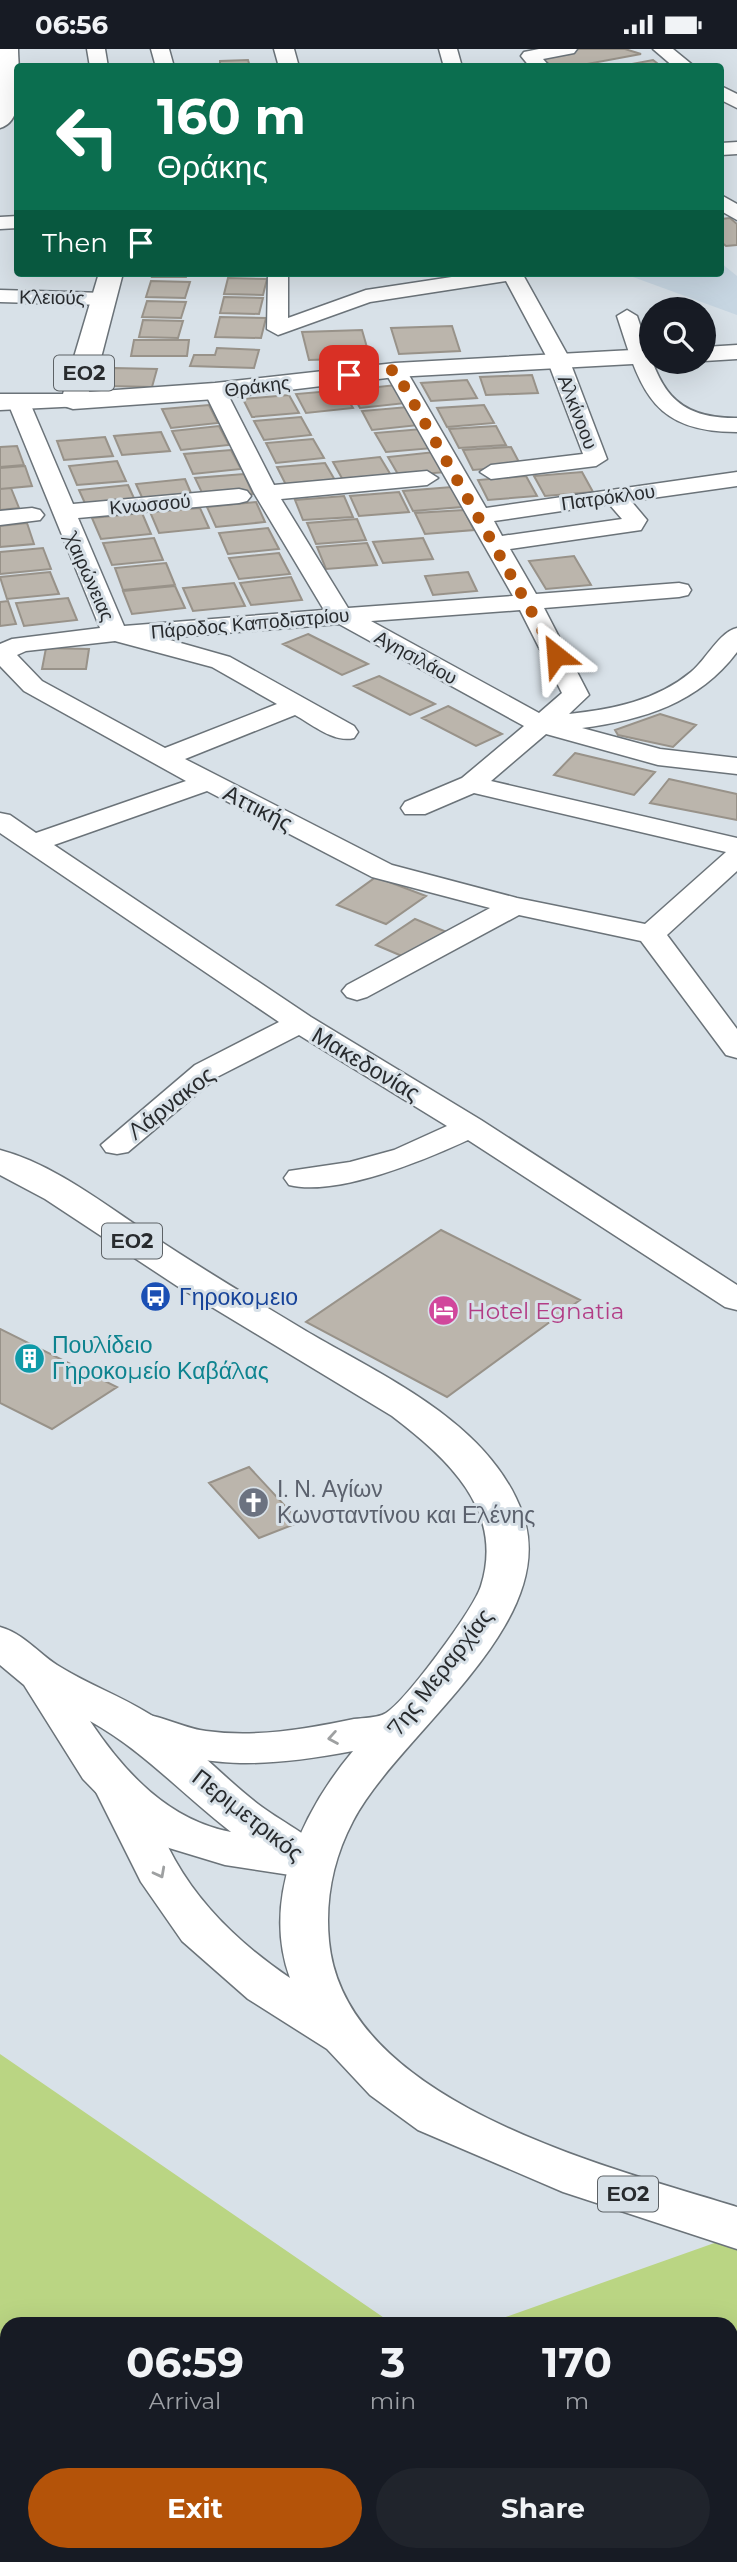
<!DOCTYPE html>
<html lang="en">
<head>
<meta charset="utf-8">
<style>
	:root { --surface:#171b24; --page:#20242c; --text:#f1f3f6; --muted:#9ea1a6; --accent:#b45309 }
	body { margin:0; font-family:Montserrat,sans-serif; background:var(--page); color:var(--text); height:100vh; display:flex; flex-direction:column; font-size:26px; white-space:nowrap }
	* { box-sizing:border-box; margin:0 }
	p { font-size:23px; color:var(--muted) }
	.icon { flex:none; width:38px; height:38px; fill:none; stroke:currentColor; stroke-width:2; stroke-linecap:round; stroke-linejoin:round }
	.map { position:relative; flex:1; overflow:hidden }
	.side { position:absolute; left:0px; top:2268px; width:738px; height:245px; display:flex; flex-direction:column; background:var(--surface); border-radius:21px 21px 0 0; box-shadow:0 7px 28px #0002 }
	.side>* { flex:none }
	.banner { position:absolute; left:14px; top:14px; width:710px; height:214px; border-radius:7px; box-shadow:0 7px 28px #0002; background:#0b6e4f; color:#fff; overflow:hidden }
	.buttons { position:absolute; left:639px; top:248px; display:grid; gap:14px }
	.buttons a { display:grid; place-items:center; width:77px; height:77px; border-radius:50%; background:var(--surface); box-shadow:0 7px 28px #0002; font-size:35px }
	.pin { position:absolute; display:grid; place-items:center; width:60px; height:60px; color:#fff; margin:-30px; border-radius:14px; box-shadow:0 4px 10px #0006 }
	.me { position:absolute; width:77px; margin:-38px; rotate:332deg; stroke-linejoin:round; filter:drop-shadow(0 0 5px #0008) }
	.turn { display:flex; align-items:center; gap:24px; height:147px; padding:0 28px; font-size:32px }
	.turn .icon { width:91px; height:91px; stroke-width:2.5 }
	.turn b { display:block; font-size:49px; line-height:60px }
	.then { display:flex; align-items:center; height:66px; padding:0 28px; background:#0003; gap:14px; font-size:26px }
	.eta { display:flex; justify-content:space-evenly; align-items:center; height:119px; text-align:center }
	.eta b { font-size:42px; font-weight:700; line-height:49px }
	.action { display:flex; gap:14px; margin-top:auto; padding:14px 28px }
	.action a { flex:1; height:80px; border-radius:42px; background:var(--accent); color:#fff; font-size:28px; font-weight:700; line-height:80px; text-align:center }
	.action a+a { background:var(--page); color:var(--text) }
	.status { display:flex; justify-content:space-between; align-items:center; height:49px; padding:0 35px; background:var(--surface); direction:ltr }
	.status svg { height:19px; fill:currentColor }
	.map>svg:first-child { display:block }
	.built { fill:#c7d6e2 }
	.green { fill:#bad583 }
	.building { fill:#bbb5ac; stroke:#989289; stroke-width:2 }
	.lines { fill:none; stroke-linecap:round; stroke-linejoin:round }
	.minor-casing { stroke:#6b7379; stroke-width:3 }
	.tertiary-casing { stroke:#6b7379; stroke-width:3 }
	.secondary-casing { stroke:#6b7379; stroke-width:3 }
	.primary-casing { stroke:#6b7379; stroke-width:3 }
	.minor { fill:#fff; fill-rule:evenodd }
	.tertiary { fill:#fff; fill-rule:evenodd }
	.secondary { fill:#fff; fill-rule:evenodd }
	.primary { fill:#fff; fill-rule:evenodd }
	.oneway { stroke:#9ea0a1 }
	.route { stroke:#b45309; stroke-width:12; stroke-dasharray:0 21.6 }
	.labels { text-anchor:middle; stroke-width:6; stroke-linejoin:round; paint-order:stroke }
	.far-street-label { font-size:19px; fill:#282b2e; stroke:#d8e1e8 }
	.shield { fill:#d8e1e8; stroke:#5d6266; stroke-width:2 }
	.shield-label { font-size:21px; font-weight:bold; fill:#282b2e }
	.street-label { font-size:23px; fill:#282b2e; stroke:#d8e1e8 }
	.transit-label { font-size:23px; fill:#164399; stroke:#d8e1e8; text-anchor:start }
	.hotel-label { font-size:23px; fill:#b23c85; stroke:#d8e1e8; text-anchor:start }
	.culture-label { font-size:23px; fill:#0d838f; stroke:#d8e1e8; text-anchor:start }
	.worship-label { font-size:23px; fill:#5b616d; stroke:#d8e1e8; text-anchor:start }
</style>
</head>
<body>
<div class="status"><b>06:56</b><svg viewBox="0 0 49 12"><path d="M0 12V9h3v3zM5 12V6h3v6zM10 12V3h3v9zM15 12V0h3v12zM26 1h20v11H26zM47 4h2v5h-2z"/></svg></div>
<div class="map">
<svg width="737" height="2513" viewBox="0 0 737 2513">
	<rect width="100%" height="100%" fill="#d8e1e8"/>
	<path class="built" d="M721,214L737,227V266L622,224H721Z"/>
	<path class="green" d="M0,2005L393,2275H7V2506H732V2275H486L737,2186V2513H0Z"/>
	<path class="building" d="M579,0H625L641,5L571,18H554L538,8Z
		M248,11L250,18H220V12Z
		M653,11L662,18H616Z
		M730,169L737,175V196L726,197L721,193V170Z
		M153,224H187L186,228H152Z
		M228,229L267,230L263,246L224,245Z
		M151,232L190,233L185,249L146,248Z
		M224,248L263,249L259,265L220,264Z
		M147,252L186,253L181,269L142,268Z
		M220,268L266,269L261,289L215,288Z
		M143,271L183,272L178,289L139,288Z
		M452,277L460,302L399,305L391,279Z
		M362,281L370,309L309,311L302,283Z
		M134,291H189L187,307H131Z
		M217,299L259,301L254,319L190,317L194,306H215Z
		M114,319L157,320L152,338L109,337Z
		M532,326L538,344L486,346L480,328Z
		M467,331L477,349L431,352L421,334Z
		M396,336L406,354L360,359L350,341Z
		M342,341L353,359L306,364L296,345Z
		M289,346L299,364L252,368L243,350Z
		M209,356L218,374L171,379L162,360Z
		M484,356L494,374L447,378L437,359Z
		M408,358L419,376L372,381L362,362Z
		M301,368L311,386L264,391L254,372Z
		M219,377L229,396L181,401L172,382Z
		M496,377L506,396L459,399L449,380Z
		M422,380L434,399L386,403L375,384Z
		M161,383L170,402L122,406L114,387Z
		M105,388L113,407L64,411L57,392Z
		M313,390L324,409L276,414L266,394Z
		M17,397L24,416L0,418V398Z
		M511,398L521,417L473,421L463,401Z
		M231,401L241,420L193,425L184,405Z
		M435,403L447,423L399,427L388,408Z
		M380,408L392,428L344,433L333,413Z
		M117,412L126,432L77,436L69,417Z
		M325,414L336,433L287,438L277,418Z
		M25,417L32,437L0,440V419Z
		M582,423L593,443L545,447L534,427Z
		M244,425L253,445L205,450L195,429Z
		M526,427L537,447L488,451L478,431Z
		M185,430L194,451L145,455L136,435Z
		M128,436L137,456L88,461L79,441Z
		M452,438L462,458L413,462L403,442Z
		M11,439L19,459L0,461V440Z
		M399,443L409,463L359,467L350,447Z
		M344,447L353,468L303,471L295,451Z
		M256,453L265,473L216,478L207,458Z
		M200,459L209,479L159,484L150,463Z
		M464,461L474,481L425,485L415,464Z
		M142,464L151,485L101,490L92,469Z
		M357,470L366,491L316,495L307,474Z
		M27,474L34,495L0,498V477Z
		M268,479L279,500L228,505L219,484Z
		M154,489L163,511L112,516L103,494Z
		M423,489L433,510L383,514L373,493Z
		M367,494L377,516L326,520L317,498Z
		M43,499L51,520L0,525V503Z
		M279,504L290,525L239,530L229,509Z
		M574,507L591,536L546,540L529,512Z
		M166,514L175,536L123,541L115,519Z
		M50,523L59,545L7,550L0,528Z
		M468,523L477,542L433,546L425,527Z
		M291,528L302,551L251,556L240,534Z
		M234,534L245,557L193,562L183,539Z
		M175,537L185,559L132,565L123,542Z
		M68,549L77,571L24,577L16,554Z
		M8,552L16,575L0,577V553Z
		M308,585L368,615L342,626L283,595Z
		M46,599L89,600L86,620H42Z
		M379,627L435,655L410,666L354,637Z
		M448,657L502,685L476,697L422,669Z
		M660,665L696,676L673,698L618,686L615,681Z
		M575,704L655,723L634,746L554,726Z
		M669,730L737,745V771L650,754Z
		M376,828L426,847L386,875L337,856Z
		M415,870L449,884L409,910L376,896Z
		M441,1181L580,1251L447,1348L306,1273Z
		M0,1280L117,1338L52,1380L0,1354Z
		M249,1418L300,1473L259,1489L209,1434Z"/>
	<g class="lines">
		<defs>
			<path id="minor" d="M0,0H18C18,21 27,72 0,79Z
				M87,0H105L108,18H90Z
				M151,0H169L174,18H156Z
				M439,0H457L462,18H444Z
				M539,0H577L574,4L543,10L550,18H530L521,7L524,3Z
				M653,0H673L695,18H674Z
				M721,37L737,45V59L721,51Z
				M737,93V105L721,106V94Z
				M721,146L737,155V171L721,162Z
				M18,167V179L0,180V168Z
				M268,224H288V269L366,241L478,224H522L567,305L607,410L596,417L491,430L480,423L491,416L583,405L545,305L506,232L370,253L278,286L267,280Z
				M0,241L105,244L115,250L105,256L0,253Z
				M627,261L637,267C657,324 661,370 737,369V383C649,383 640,337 617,267Z
				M395,315L406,321L486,459L737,423V437L631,452L647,471L641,481L510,500L536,545L679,534L688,536L691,541L688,546L679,548L544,559L589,646L569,665C613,660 656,652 691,623C706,611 719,583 737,579V603C699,654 643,671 582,679L660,700L737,709V725L658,716L546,685L491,732L737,789V822L667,886L737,980V1009L726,1006L641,892L519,866L367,948L357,951L347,948L342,942L347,936L490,859L372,828L207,742L54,796L311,968L481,1071L737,1236V1261L725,1258L468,1091C425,1111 336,1148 289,1136L284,1129L289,1122L350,1113L394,1101L447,1077L299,986L217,1028L128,1103L117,1105L106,1103L101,1096L195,1016L279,973L0,784V764L10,766L36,784L186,732L24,642L0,617V595L12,590L100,579L8,354L19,347L30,354L73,455L239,440L247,442L251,447L247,452L239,454L78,469L124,577L324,561L254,444L204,342L215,335L226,342L274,436L427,422L438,429L427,436L281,450L348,559L513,547L384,321ZM609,455L622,470L502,487L494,472ZM520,561L562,644L539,664L371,572ZM339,575L524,677L462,729L405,753L401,759L405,765H425L474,744L726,803L645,875L517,849L392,816L185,710L295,666C313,676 334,694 354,689L358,683L354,677L230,608L163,589ZM115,592L212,618L277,655L165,699L42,632L17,606L26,602Z
				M32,459L40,461L44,466L40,471L0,476V462Z"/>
			<path id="tertiary" d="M737,296V310L704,312V298Z
				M651,300V313H656L651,314L395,328L215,350L73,360L64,357L60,352L64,347L73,344L215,334L395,314Z"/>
			<path id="secondary" d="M0,1578C24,1585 37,1603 57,1616C87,1635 121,1647 151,1666C192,1692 224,1730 262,1758C282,1773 322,1793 333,1812L326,1824L310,1829L225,1816L169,1799L143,1785L121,1769L83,1730L24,1636L0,1616ZM90,1672C144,1702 183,1746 231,1783C168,1771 124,1723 90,1672Z"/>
			<path id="primary" d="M274,0H294L299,18H279Z
				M99,224H123L96,328L82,357L0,361V345H63Z
				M0,1101C54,1115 105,1156 151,1186C202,1220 254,1251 306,1282C384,1328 491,1374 523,1466C561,1576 399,1684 353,1772C333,1810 325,1851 329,1892C344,2054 609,2118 737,2158V2200L563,2143L418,2081L370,2046L327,2000L248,1950L182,1892L141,1833L95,1741L102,1730L118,1725L134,1730C149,1756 160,1784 175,1811C202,1859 244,1898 290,1929C261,1850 302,1763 353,1702C262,1719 207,1721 119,1688L113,1677L119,1666C148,1658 177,1678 206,1682C255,1689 306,1680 354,1670C363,1669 378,1669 386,1664C405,1653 474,1560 481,1537C505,1461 447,1409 392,1367L177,1237L45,1150L0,1126Z"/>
		</defs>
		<use href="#minor" class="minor-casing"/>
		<use href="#tertiary" class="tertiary-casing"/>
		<use href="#secondary" class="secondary-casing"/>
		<use href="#primary" class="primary-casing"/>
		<use href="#minor" class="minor"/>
		<use href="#tertiary" class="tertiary"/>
		<use href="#secondary" class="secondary"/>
		<use href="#primary" class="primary"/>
	</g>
	<defs><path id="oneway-chevron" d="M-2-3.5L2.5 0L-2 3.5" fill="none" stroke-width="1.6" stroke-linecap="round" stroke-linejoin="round" transform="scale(1.75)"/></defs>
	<g class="oneway">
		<use href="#oneway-chevron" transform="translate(333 1689) rotate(170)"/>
		<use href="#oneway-chevron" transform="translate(160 1824) rotate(62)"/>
	</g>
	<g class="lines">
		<path class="route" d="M349,326L395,321L556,606"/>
	</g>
	<defs>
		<symbol id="bus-disc" viewBox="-11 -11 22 22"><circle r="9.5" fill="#1a4fb4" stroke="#d8e1e8"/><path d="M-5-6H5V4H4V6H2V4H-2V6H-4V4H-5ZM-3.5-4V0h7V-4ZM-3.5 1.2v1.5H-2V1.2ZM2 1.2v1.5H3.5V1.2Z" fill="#fff"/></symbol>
		<symbol id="hotel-disc" viewBox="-11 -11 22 22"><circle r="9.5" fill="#d1479c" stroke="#d8e1e8"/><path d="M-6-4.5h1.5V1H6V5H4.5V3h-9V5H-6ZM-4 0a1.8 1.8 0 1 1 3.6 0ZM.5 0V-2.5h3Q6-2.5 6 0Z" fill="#fff"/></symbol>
		<symbol id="building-disc" viewBox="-11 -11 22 22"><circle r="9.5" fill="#0f9aa8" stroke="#d8e1e8"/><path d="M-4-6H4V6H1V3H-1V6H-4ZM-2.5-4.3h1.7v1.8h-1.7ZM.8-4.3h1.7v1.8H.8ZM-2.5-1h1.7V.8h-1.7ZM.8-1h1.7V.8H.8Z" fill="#fff"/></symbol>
		<symbol id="church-disc" viewBox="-11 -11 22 22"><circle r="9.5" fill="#6b7280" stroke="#d8e1e8"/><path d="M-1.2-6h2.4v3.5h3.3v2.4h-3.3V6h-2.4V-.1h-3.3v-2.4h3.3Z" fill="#fff"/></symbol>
	</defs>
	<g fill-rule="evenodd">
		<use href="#bus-disc" x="138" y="1230" width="35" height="35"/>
		<use href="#hotel-disc" x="426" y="1244" width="35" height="35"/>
		<use href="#building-disc" x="12" y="1292" width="35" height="35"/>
		<use href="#church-disc" x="236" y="1436" width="35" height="35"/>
	</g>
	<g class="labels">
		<g class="far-street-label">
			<text transform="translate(52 248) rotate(1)" y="7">Κλειούς</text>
			<text transform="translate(257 337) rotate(-7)" y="7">Θράκης</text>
			<text transform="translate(578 363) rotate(69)" y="7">Αλκίνοου</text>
			<text transform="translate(608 448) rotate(-8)" y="7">Πατρόκλου</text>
			<text transform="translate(150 455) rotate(-5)" y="7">Κνωσσού</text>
			<text transform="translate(90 528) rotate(66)" y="7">Χαιρώνειας</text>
			<text transform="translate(250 574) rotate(-5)" y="7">Πάροδος Καποδιστρίου</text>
			<text transform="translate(416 608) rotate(29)" y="7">Αγησιλάου</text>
		</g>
		<g class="shield">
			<rect x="54" y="306.5" width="60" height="35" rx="5"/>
			<rect x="102" y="1174.5" width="60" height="35" rx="5"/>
			<rect x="598" y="2127.5" width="60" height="35" rx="5"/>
		</g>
		<g class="shield-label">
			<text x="84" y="331">ΕΟ2</text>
			<text x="132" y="1199">ΕΟ2</text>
			<text x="628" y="2152">ΕΟ2</text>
		</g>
		<g class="street-label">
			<text transform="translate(258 759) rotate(27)" y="8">Αττικής</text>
			<text transform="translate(366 1015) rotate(31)" y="8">Μακεδονίας</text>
			<text transform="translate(171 1054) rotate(-38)" y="8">Λάρνακος</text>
			<text transform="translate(440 1623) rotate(-52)" y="8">7ης Μεραρχίας</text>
			<text transform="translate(248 1766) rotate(38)" y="8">Περιμετρικός</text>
		</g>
		<g class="transit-label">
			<text x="179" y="1256">Γηροκομειο</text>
		</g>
		<g class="hotel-label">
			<text x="467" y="1270">Hotel Egnatia</text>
		</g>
		<g class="culture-label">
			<text x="52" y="1304">Πουλίδειο<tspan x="52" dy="26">Γηροκομείο Καβάλας</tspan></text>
		</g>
		<g class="worship-label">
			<text x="277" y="1448">Ι. Ν. Αγίων<tspan x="277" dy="26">Κωνσταντίνου και Ελένης</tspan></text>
		</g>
	</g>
</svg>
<div class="buttons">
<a><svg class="icon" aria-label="search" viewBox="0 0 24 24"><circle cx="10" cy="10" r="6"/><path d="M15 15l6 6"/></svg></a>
</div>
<div class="pin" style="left:349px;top:326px;background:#d93025"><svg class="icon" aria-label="arrive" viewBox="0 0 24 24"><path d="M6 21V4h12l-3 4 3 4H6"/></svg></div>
<svg class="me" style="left:556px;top:606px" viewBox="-20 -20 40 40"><path d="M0-17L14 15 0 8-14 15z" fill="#b45309" stroke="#fff" stroke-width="4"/></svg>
<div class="banner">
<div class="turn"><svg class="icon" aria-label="left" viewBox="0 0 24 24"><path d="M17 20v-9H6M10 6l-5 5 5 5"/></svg><div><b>160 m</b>Θράκης</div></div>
<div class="then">Then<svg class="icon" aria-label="arrive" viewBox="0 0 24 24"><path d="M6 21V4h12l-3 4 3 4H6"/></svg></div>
</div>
<section class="side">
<div class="eta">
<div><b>06:59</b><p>Arrival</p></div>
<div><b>3</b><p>min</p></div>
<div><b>170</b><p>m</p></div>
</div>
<div class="action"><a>Exit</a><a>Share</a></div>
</section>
</div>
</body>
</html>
